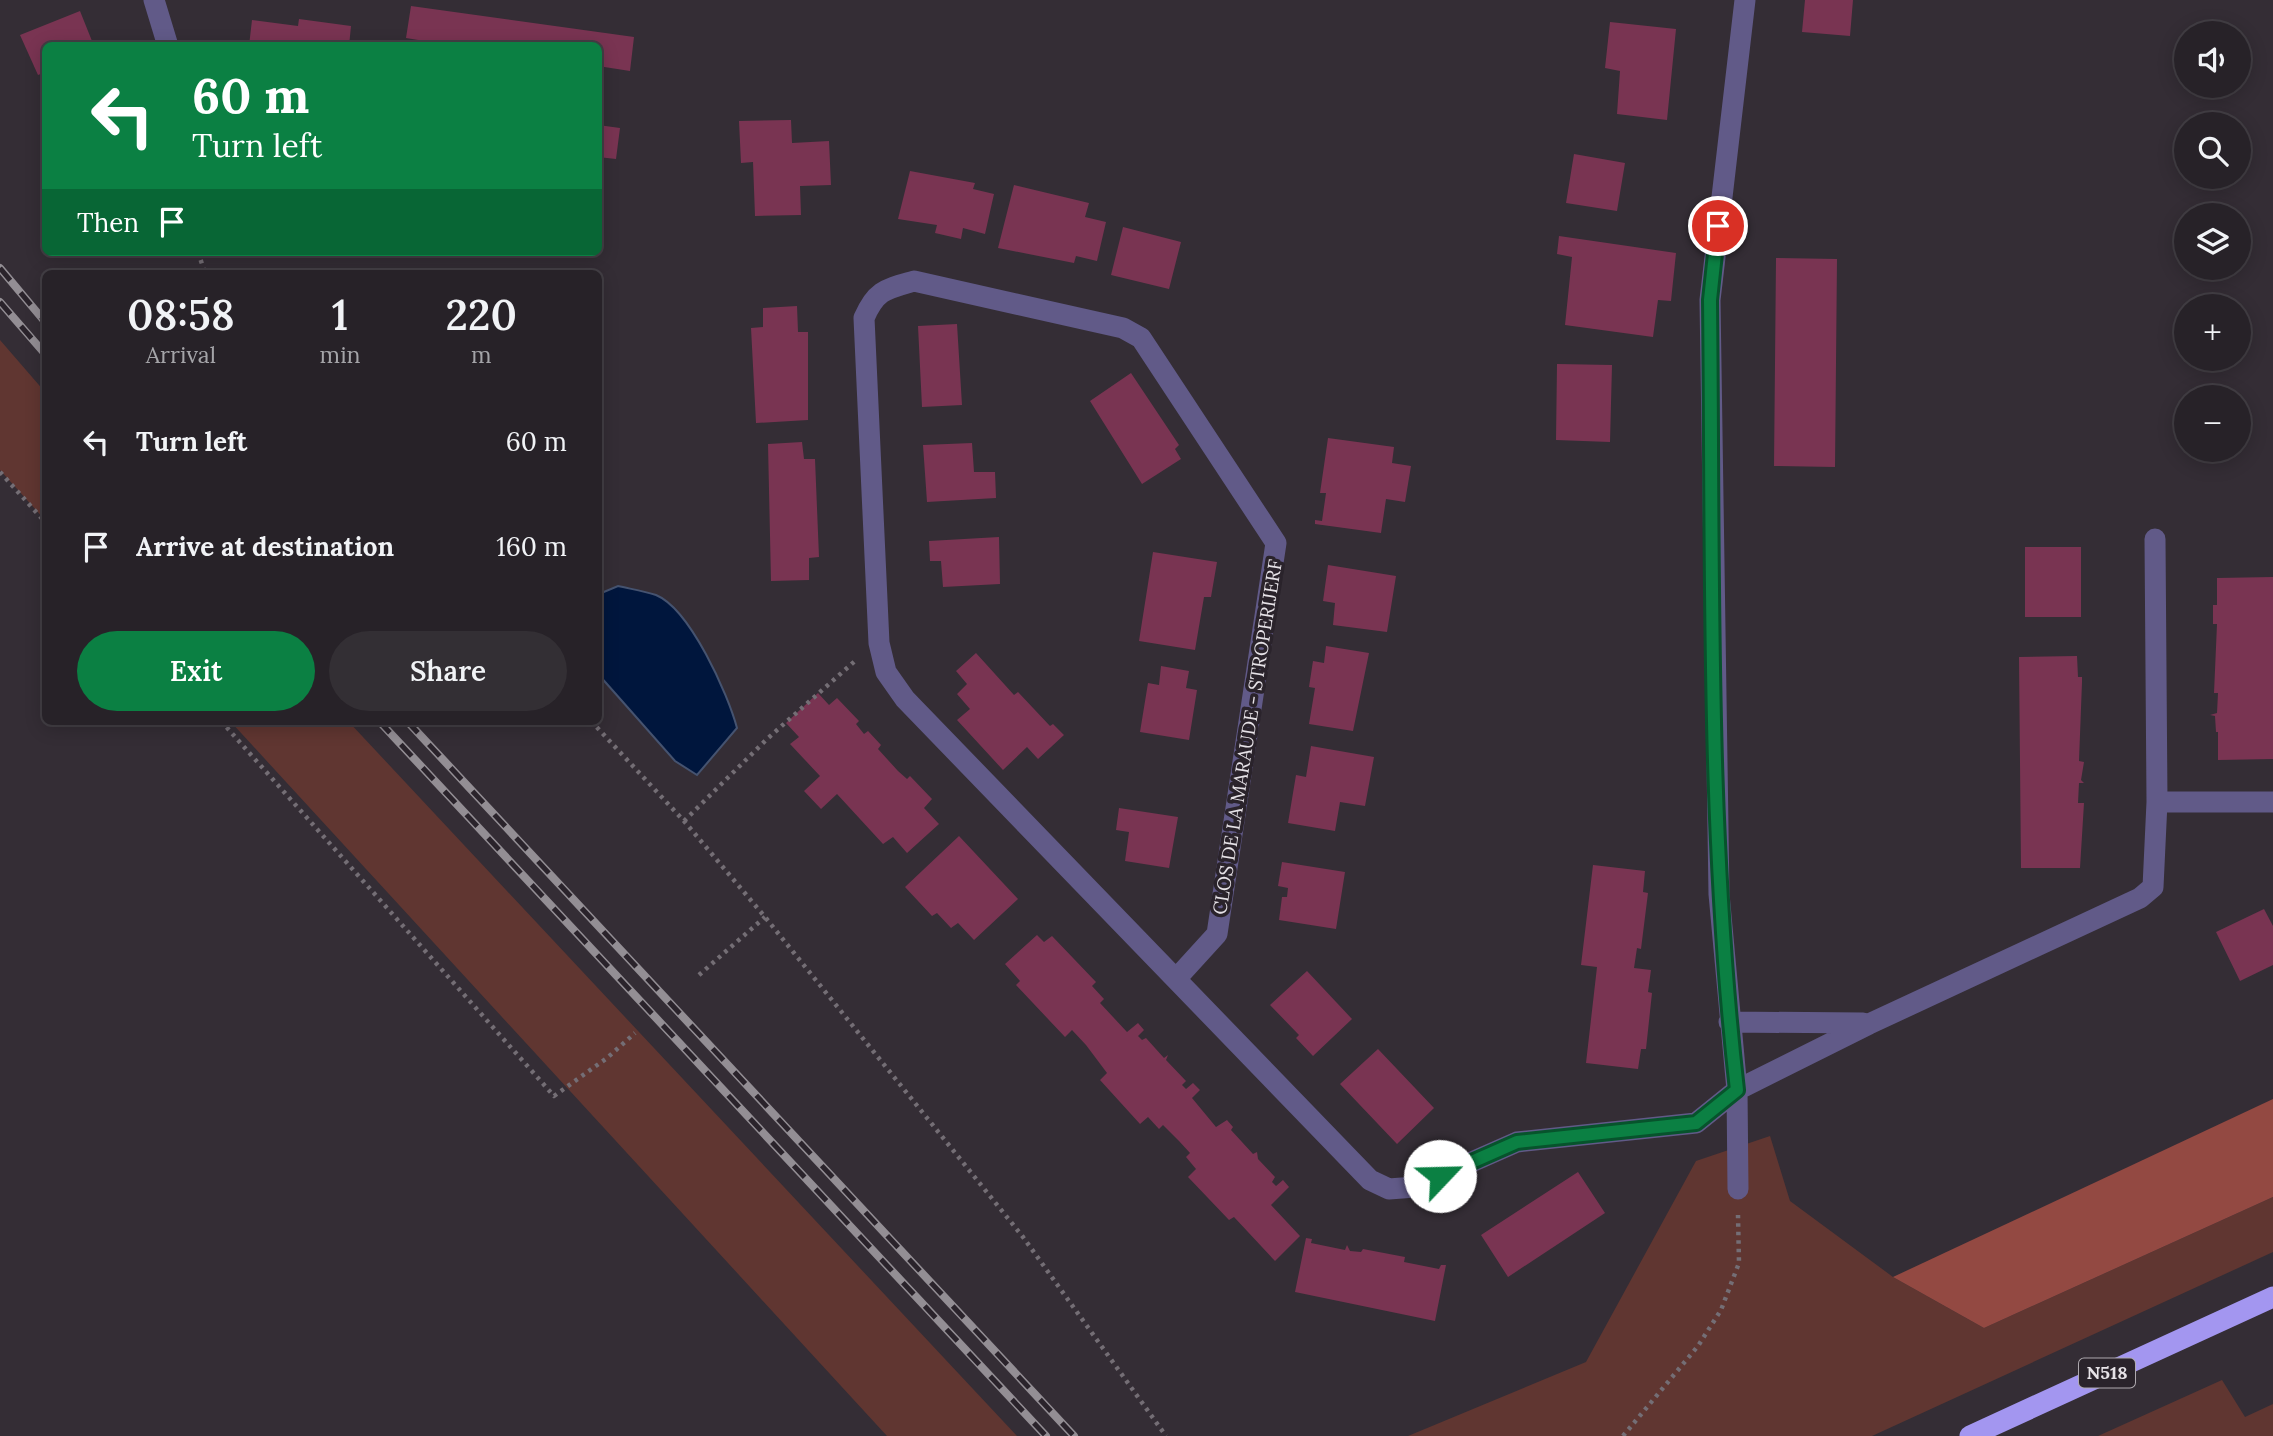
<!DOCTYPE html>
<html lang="en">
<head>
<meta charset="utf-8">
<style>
	:root { --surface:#272228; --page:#332f34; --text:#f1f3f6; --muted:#a4a4a8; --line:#433f45; --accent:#0b8043 }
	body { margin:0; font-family:Lora,serif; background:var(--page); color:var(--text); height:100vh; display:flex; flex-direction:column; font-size:26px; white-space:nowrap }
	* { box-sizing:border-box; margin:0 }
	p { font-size:23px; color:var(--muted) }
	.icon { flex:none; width:38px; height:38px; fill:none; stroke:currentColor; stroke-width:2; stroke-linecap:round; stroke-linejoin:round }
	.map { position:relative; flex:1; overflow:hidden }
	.drawer { position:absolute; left:42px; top:270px; width:560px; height:455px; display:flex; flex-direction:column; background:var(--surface); border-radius:10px; box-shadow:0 4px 18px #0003,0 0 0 2px var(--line) }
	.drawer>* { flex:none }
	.hud { position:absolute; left:42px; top:42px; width:560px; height:214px; border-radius:10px; box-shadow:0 4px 18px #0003,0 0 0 2px var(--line); background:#0b8043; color:#fff; overflow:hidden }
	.controls { position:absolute; left:2174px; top:21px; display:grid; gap:14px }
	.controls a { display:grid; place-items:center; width:77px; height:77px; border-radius:50%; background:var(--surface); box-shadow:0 4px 18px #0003,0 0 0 2px var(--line); font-size:35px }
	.pin { position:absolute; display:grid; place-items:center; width:60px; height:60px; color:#fff; margin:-30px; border:4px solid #fff; border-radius:50%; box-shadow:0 2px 7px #0007 }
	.me { position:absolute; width:77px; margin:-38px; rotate:66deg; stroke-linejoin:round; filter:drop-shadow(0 0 5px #0008) }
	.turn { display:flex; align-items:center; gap:24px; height:147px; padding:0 35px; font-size:32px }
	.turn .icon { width:91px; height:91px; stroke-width:2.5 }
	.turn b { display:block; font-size:49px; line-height:60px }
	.then { display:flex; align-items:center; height:66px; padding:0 35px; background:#0003; gap:14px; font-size:26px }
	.eta { display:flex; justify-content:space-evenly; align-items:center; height:119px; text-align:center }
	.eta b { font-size:42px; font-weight:600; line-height:49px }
	.button { display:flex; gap:14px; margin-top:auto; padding:14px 35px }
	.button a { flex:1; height:80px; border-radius:42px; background:var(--accent); color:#fff; font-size:28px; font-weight:600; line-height:80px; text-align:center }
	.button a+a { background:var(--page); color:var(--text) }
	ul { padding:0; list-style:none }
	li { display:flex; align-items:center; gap:21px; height:105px; padding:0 35px }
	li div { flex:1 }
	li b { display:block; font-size:26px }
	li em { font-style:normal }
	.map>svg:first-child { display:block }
	.green { fill:#603631 }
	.forest { fill:#934942 }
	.water { fill:#00163d; stroke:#455370; stroke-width:2 }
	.building { fill:#793452 }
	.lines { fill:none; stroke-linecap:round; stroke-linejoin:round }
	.path { stroke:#746e75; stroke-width:4.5; stroke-dasharray:3.5 5; stroke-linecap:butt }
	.street { stroke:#615a88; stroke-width:21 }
	.highway { stroke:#a396f0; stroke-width:21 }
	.rail-casing { stroke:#938e94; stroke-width:8 }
	.rail { stroke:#2a232b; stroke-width:5; stroke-dasharray:16; stroke-linecap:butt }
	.route-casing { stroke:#07532c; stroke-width:18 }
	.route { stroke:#0b8043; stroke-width:12 }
	.labels { text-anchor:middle; stroke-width:7; stroke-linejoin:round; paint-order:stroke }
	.shield { fill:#2a232b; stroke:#aea9af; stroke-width:2 }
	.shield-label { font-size:18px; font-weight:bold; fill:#e6e2e7 }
	.street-label { font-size:19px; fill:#e6e2e7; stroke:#2a232b }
</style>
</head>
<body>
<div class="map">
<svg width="2273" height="1436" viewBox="0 0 2273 1436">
	<rect width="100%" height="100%" fill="#342d35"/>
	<path class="green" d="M0,340L45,392V520L0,470Z
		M230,721H348L1017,1436H887Z
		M1770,1136L1790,1201L1893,1277L1984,1328L2273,1197V1252L1872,1436H1408L1586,1362L1696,1161Z
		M2222,1380L2245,1417L2273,1404V1436H2098Z"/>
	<path class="forest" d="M2273,1099V1197L1984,1328L1893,1277Z"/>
	<path class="water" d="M618,586C631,589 644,591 656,595C690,609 728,694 737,728L697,775L675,761L599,675V594Z"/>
	<path class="building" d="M1805,0H1853L1850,36L1802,32Z
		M411,6L634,37L630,71L598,66V46H455L406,38Z
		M80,11L94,46H46V72L38,75L20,35Z
		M299,19L351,26L349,46H249L252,20L298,26Z
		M1610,22L1676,29L1667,120L1617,114L1620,71L1605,68Z
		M791,120L792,143L829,141L831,185L800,186L801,215L755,216L753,162L741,163L739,121Z
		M598,125L620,128L616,159L598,157Z
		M1574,154L1625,163L1617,211L1566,203Z
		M910,171L975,183L973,189L994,194L985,234L963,228L961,239L935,233L937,225L898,219Z
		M1014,185L1089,203L1085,217L1106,222L1097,261L1076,256L1074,263L998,248Z
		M1123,227L1181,242L1169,289L1111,275Z
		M1559,236L1676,253L1671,301L1658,300L1653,337L1565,325L1572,257L1557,254Z
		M1776,258L1837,259L1835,467L1774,466Z
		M797,306L798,332H808V420L756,423L751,328L763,327V308Z
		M957,324L962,405L922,407L918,326Z
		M1557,364L1612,365L1610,442L1556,440Z
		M1131,373L1179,445L1175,449L1181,459L1142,484L1090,401Z
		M1328,438L1394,447L1392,463L1411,466L1405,502L1386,499L1381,533L1315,524V520L1322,521L1326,493H1320Z
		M802,442L804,459H815L819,557L809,558V580L771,581L768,444Z
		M972,443L974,472H995L996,498L927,502L923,445Z
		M999,537L1000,584L943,587L941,561H930L929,541Z
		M2025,547H2081V617H2025Z
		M1153,552L1217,562L1211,597H1204L1195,650L1139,641Z
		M1328,565L1396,576L1387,632L1333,625L1335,603L1323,601Z
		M2273,577V759L2218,760V732H2216L2215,716L2210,715L2217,713L2218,693H2214L2217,624H2213V605H2217V578Z
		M1326,646L1369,653L1353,731L1309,724L1315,688L1309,687L1313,661L1324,663Z
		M976,653L1014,695L1018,692L1050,726L1053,724L1064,735L1038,759L1027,747L1003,770L957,720L970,709L957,694L967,684L956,671Z
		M2077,656L2078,677H2082V682L2079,761L2084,762L2081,780L2084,783H2079L2078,803H2084L2080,868H2021L2019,657Z
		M1161,666L1189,671L1186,688L1197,690L1189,740L1140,732L1148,683L1159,685Z
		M818,693L829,705L837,698L859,721L856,724L864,734L868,731L881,745L878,749L898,771L907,779L910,776L932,799L924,808L939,824L907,853L893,837L883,844L837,794L821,809L804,791L820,776L790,744L799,737L786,723Z
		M1311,746L1374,757L1365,806L1340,802L1335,831L1288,823L1296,775L1306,777Z
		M1119,808L1178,817L1169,868L1125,861L1129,832L1116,830Z
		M959,836L1018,899L974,940L958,923L951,928L937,913L932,916L905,887Z
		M1282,862L1345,872L1336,929L1279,920L1282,897H1287L1288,888L1278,886Z
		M1593,865L1645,871L1643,892L1648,893L1641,949L1637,948L1634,968L1651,970L1648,992L1652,993L1646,1049H1641L1638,1069L1586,1063L1597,967L1581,965Z
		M2264,909L2273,926V965L2240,981L2216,932Z
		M1037,935L1044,942L1052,936L1096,982L1092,986L1104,999L1100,1003L1127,1032L1138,1023L1144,1030L1138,1036L1142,1040L1146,1038L1164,1058L1168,1055L1166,1060L1186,1081L1182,1085L1186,1089L1193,1083L1200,1090L1192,1098L1216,1127L1227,1120L1233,1127L1231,1130L1253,1154L1257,1152L1258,1159L1275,1177L1272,1182L1276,1186L1283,1180L1289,1187L1271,1205L1300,1236L1275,1261L1234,1217L1229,1220L1188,1177L1196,1169L1186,1157L1190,1153L1179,1141L1163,1125L1159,1129L1148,1117L1140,1124L1100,1080L1107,1073L1086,1045L1072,1030L1065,1037L1016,985L1020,981L1005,964Z
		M1307,971L1352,1019L1313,1056L1296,1038L1299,1035L1270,1005Z
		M1378,1049L1434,1108L1397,1144L1340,1084Z
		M1578,1172L1605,1213L1508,1277L1481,1235Z
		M1306,1238L1312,1239L1311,1243L1345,1250L1347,1245L1350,1251L1361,1252L1363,1249L1405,1257L1404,1262L1439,1269L1441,1265H1446L1435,1321L1295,1292Z"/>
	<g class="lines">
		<path class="path" d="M198,252L205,273
			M0,472L46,523
			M221,721L554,1096L607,1058L635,1033
			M591,721L684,821L765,917L1023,1237L1166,1436
			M684,821L767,739L855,661
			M699,975L765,917
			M1623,1436L1698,1346L1721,1310L1739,1263L1738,1215"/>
		<path class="street" d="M154,0L168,46
			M2157,802H2273
			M1176,979L1217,934L1276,543L1141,338L1123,328L914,281C886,289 876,290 864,318L879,643L886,672L905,699L1370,1180L1389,1189L1415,1187L1517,1142L1696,1123L1737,1090L1869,1024L2140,898L2153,887L2157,802L2155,539
			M1729,1022L1863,1023
			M1738,1189L1737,1090L1719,894L1710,300L1745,0"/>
		<path class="highway" d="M1970,1436L2273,1297"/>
		<defs>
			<path id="rail" d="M0,268L46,323
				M0,302L46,355
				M379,721L1046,1436
				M407,721L1074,1436"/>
		</defs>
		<use href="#rail" class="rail-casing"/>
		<use href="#rail" class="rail"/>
	</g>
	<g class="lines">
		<defs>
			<path id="route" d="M1440,1176L1517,1142L1696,1123L1737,1090C1707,828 1713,563 1710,300L1718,226"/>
		</defs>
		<use href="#route" class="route-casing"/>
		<use href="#route" class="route"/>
	</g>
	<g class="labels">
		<rect class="shield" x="2079" y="1358.5" width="56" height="29" rx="5"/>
		<g class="shield-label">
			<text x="2107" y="1379">N518</text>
		</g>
		<g class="street-label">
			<text transform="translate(1247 737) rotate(-81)" y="7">CLOS DE LA MARAUDE - STROPERIJERF</text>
		</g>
	</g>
</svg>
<div class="controls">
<a><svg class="icon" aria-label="sound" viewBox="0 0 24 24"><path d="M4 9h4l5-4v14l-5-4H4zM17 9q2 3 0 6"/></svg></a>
<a><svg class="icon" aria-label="search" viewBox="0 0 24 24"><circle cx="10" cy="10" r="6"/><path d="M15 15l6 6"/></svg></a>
<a><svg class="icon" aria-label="layers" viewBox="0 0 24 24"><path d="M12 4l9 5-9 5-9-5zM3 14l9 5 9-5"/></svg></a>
<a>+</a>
<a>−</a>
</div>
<div class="pin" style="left:1718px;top:226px;background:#d93025"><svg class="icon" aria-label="arrive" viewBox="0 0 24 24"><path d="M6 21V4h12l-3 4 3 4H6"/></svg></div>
<svg class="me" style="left:1440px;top:1176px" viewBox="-20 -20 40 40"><circle r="19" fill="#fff"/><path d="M0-13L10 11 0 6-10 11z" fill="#0b8043"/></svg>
<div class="hud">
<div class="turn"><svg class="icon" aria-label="left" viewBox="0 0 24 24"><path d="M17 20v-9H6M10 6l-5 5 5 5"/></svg><div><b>60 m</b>Turn left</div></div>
<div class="then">Then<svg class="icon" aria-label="arrive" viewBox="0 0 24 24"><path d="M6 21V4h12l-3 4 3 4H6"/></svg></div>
</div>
<section class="drawer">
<div class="eta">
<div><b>08:58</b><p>Arrival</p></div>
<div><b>1</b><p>min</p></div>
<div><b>220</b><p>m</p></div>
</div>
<ul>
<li><svg class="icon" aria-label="left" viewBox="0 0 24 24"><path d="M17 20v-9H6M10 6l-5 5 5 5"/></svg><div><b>Turn left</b></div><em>60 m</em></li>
<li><svg class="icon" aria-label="arrive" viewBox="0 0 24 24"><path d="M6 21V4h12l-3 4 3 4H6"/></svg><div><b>Arrive at destination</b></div><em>160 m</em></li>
</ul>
<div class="button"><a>Exit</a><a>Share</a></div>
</section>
</div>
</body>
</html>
